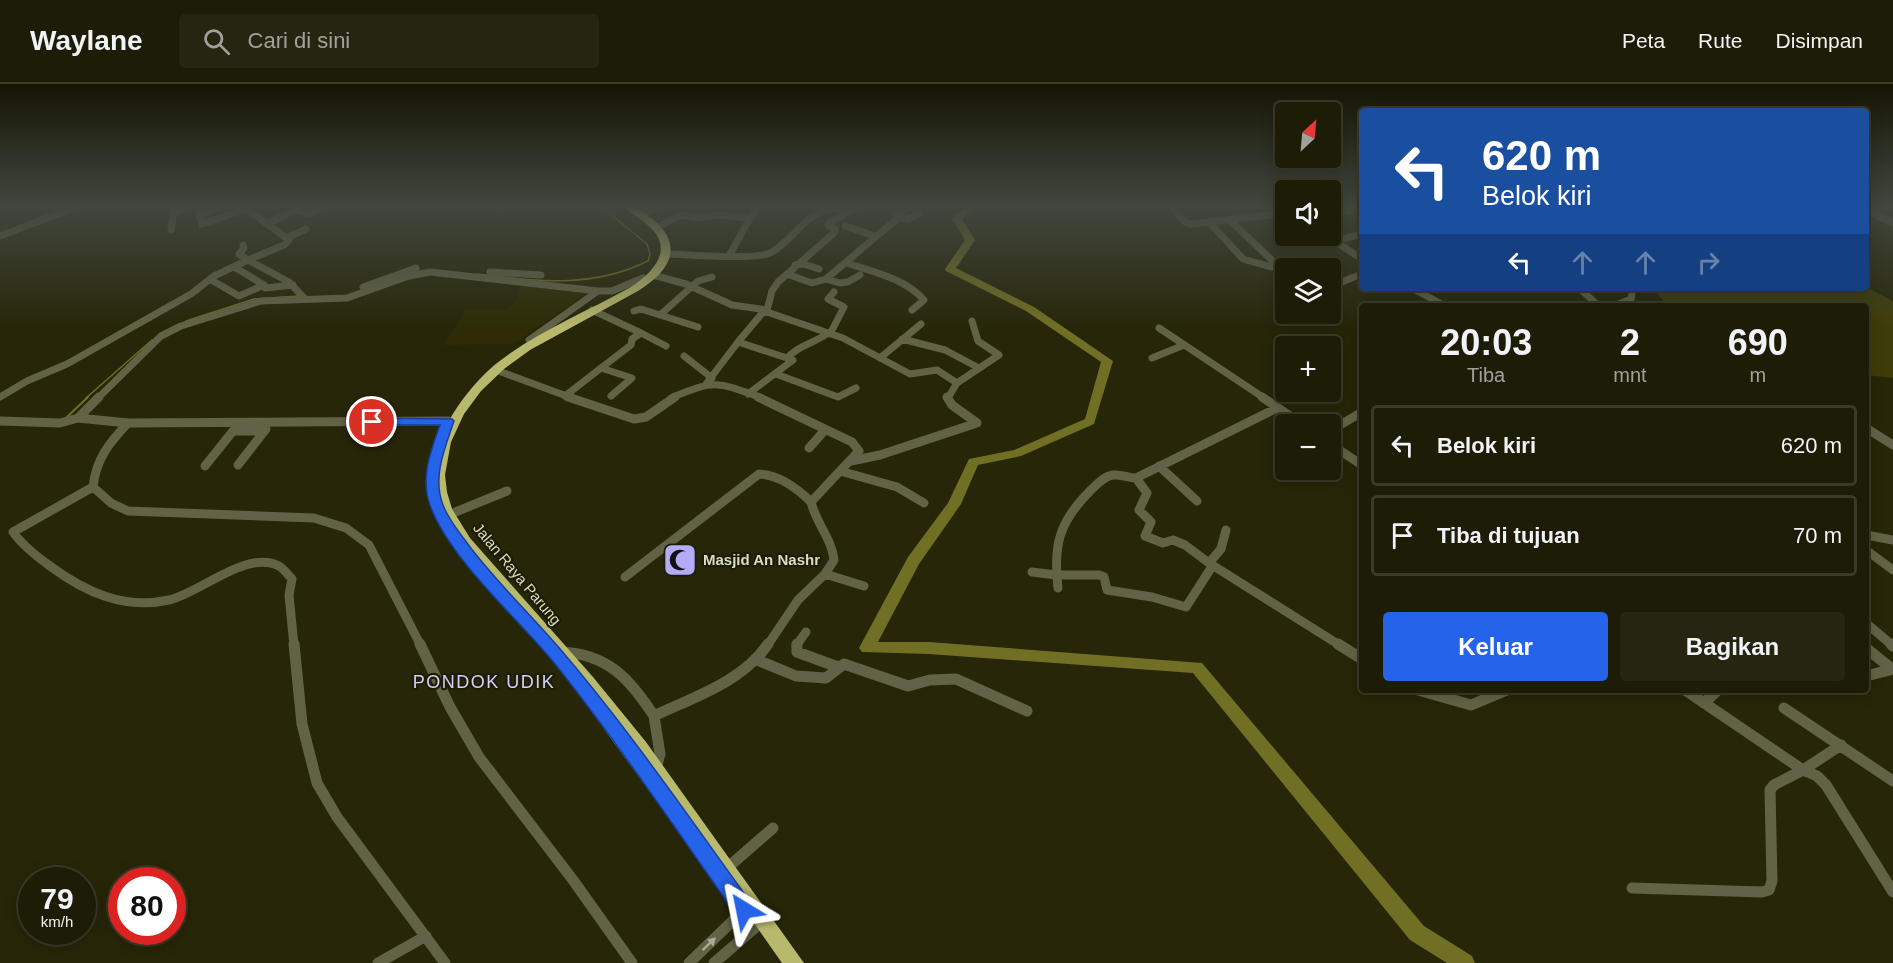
<!DOCTYPE html>
<html lang="id">
<head>
<meta charset="utf-8">
<style>
	:root { --surface:#1d1c07; --page:#252511; --text:#f1f3f6; --muted:#a0a19b; --line:#3b3a28; --accent:#2563eb }
	body { margin:0; font-family:Helvetica,sans-serif; background:var(--page); color:var(--text); height:100vh; display:flex; flex-direction:column; font-size:22px; white-space:nowrap }
	* { box-sizing:border-box; margin:0 }
	p { font-size:20px; color:var(--muted) }
	.icon { flex:none; width:33px; height:33px; fill:none; stroke:currentColor; stroke-width:2; stroke-linecap:round; stroke-linejoin:round }
	.map { position:relative; flex:1; overflow:hidden }
	.details { position:absolute; left:1359px; top:219px; width:510px; height:390px; display:flex; flex-direction:column; background:var(--surface); border-radius:6px; box-shadow:0 3px 15px #0003,0 0 0 2px var(--line) }
	.details>* { flex:none }
	.banner { position:absolute; left:1359px; top:24px; width:510px; height:183px; border-radius:6px; box-shadow:0 3px 15px #0003,0 0 0 2px var(--line); background:#1a4fa0; color:#fff; overflow:hidden }
	.needle { width:39px; rotate:26deg }
	.fabs { position:absolute; left:1275px; top:18px; display:grid; gap:12px }
	.fabs a { display:grid; place-items:center; width:66px; height:66px; border-radius:6px; background:var(--surface); box-shadow:0 3px 15px #0003,0 0 0 2px var(--line); font-size:30px }
	.speed { position:absolute; left:18px; top:783px; display:flex; gap:12px; font-size:30px; font-weight:700; text-align:center }
	.speed>* { display:grid; place-content:center; width:78px; height:78px; border-radius:50%; background:var(--surface); box-shadow:0 3px 15px #0003,0 0 0 2px var(--line); line-height:1 }
	.speed small { font-size:15px; font-weight:400 }
	.speed .limit { border:9px solid #d22; background:#fff; color:#111 }
	.pin { position:absolute; display:grid; place-items:center; width:51px; height:51px; color:#fff; margin:-26px; border:3px solid #fff; border-radius:50%; box-shadow:0 2px 6px #0007 }
	.me { position:absolute; width:66px; margin:-33px; rotate:325deg; stroke-linejoin:round; filter:drop-shadow(0 0 4px #0008) }
	.turn { display:flex; align-items:center; gap:21px; height:126px; padding:0 24px; font-size:27px }
	.turn .icon { width:78px; height:78px; stroke-width:2.5 }
	.turn b { display:block; font-size:42px; line-height:51px }
	.lanes { display:flex; align-items:center; height:57px; padding:0 24px; background:#0003; justify-content:center; gap:30px; direction:ltr }
	.lanes .off { opacity:.35 }
	.eta { display:flex; justify-content:space-evenly; align-items:center; height:102px; text-align:center }
	.eta b { font-size:36px; font-weight:700; line-height:42px }
	.action { display:flex; gap:12px; margin-top:auto; padding:12px 24px }
	.action a { flex:1; height:69px; border-radius:6px; background:var(--accent); color:#fff; font-size:24px; font-weight:700; line-height:69px; text-align:center }
	.action a+a { background:var(--page); color:var(--text) }
	ul { padding:0; list-style:none }
	li { display:flex; align-items:center; gap:18px; height:81px; margin:0 12px 9px; padding:0 12px; border:3px solid var(--line); border-radius:6px }
	li div { flex:1 }
	li b { display:block; font-size:22px }
	li em { font-style:normal }
	header { display:flex; align-items:center; gap:36px; box-sizing:border-box; height:84px; padding:0 30px; background:var(--surface); border-bottom:2px solid var(--line) }
	header strong { font-size:28px }
	nav { display:flex; gap:33px; margin-inline-start:auto; font-size:21px }
	.search { width:420px; height:54px; background:var(--page); display:flex; align-items:center; gap:15px; box-sizing:border-box; padding:0 21px; border-radius:6px; color:var(--muted); font-size:22px }
	.map>svg:first-child { display:block }
	.built { fill:#2d2c06 }
	.green { fill:#3e3d09 }
	.lines { fill:none; stroke-linecap:round; stroke-linejoin:round }
	.stream-far1 { stroke:#706f23; stroke-width:1.5 }
	.stream { stroke:#706f23; stroke-width:2 }
	.river { fill:#706f23; fill-rule:evenodd }
	.minor-far2 { stroke:#626346; stroke-width:7 }
	.minor-far1 { stroke:#626346; stroke-width:9 }
	.minor { stroke:#626346; stroke-width:11 }
	.highway { fill:#b9b96e; fill-rule:evenodd }
	.oneway { fill:#a9aa95 }
	.route { fill:#2563eb; stroke:#184099; stroke-width:1.5 }
	.labels { text-anchor:middle; stroke-width:4.5; stroke-linejoin:round; paint-order:stroke }
	.poi-label { font-size:15px; font-weight:bold; fill:#d9dac9; stroke:#1d1d02; text-anchor:start }
	.street-label { font-size:15px; fill:#d9dac9; stroke:#1d1d02 }
	.quarter-label { font-size:18px; letter-spacing:1.5px; fill:#d4d0fc; stroke:#1d1d02 }
</style>
</head>
<body>
<header>
<strong>Waylane</strong>
<div class="search"><svg class="icon" aria-label="search" viewBox="0 0 24 24"><circle cx="10" cy="10" r="6"/><path d="M15 15l6 6"/></svg>Cari di sini</div>
<nav><a>Peta</a><a>Rute</a><a>Disimpan</a></nav>
</header>
<div class="map">
<svg width="1893" height="879" viewBox="0 0 1893 879">
	<rect width="100%" height="100%" fill="#272609"/>
	<path class="built" d="M520,201L588,208L514,260L443,261L466,225H504L516,218Z"/>
	<path class="green" d="M1866,203L1893,217V294L1866,291V222H1667L1653,204H1810L1817,208Z"/>
	<g class="lines">
		<path class="stream-far1" d="M490,121L502,130
			M477,190C538,197 591,205 648,177L650,170L647,160L599,121
			M186,237L254,215L299,212
			M86,314L152,256"/>
		<path class="stream" d="M67,333L88,313"/>
		<path class="river" d="M968,121H978L962,135L975,156L956,184L1034,223L1113,277L1094,340L1021,372L978,381L961,420L919,480L878,558H929L1202,579L1424,842L1472,872L1475,879H1447L1410,856L1193,589L929,570L862,568L859,564L908,473L948,419L969,375L1014,366L1085,335L1101,278L1026,227L946,187L945,185L965,156L952,134Z"/>
		<path class="minor-far2" d="M197,121L202,140L246,125
			M233,121L251,128L289,156L284,161L248,176L239,170L244,164L243,161
			M726,121L733,123L739,121
			M885,121L892,123L899,121
			M1170,121L1185,138L1191,140L1286,129
			M296,126L310,130L323,123
			M1866,126L1893,139
			M849,127L830,138L828,141L835,145V148L778,198L772,207L767,226L764,227L843,254L910,290L937,286L957,299
			M174,129L197,121
			M1330,130L1350,127L1347,123L1354,121
			M199,131L226,121
			M641,131L663,121
			M898,133L908,135L918,130
			M1231,137L1279,183
			M1210,139L1243,175L1286,187
			M267,140L305,121
			M845,142L875,152
			M656,144L681,131L698,134L717,131L750,134L758,124
			M171,146L175,121
			M0,152L81,121
			M1327,152L1362,175
			M286,154L306,145
			M1334,157L1362,150
			M666,170C687,170 757,177 772,168C791,157 802,136 822,127C836,122 849,128 863,121
			M729,172L750,134
			M847,179C873,188 905,194 924,216L912,226
			M795,181L804,180L819,185
			M236,184L264,201L265,204L293,201
			M490,188L541,191
			M787,190L812,199L826,195L840,199L848,198L860,191
			M653,191L686,200L732,221L767,226
			M826,195L898,134L896,131L911,121
			M213,197L239,212L264,201
			M1330,199H1339L1362,190
			M363,203L416,184
			M1412,204L1445,222
			M1579,204L1599,222
			M1614,222L1631,215L1633,204
			M592,226L641,249L632,255L631,261L601,284L632,294L611,312
			M634,227L641,225L698,243
			M660,231L698,197L712,193
			M1159,244L1264,314
			M641,249L666,262
			M830,250L844,223L828,215L834,208
			M902,255L945,266L979,284
			M529,256L598,207
			M684,272L712,294
			M788,273C799,261 815,259 828,249
			M880,274L921,240
			M1152,274L1184,261
			M496,286L572,314
			M776,290L838,313L856,304
			M706,300L738,258
			M748,310L793,276L738,258L764,227
			M565,312L601,284
			M0,313L27,297L67,280L191,210L214,192L248,176L289,198L305,215
			M98,314L161,252L181,242L261,217L347,214L409,192L430,188L598,207H612L643,194
			M671,314C715,295 718,298 762,314
			M948,314L957,299L999,271L978,257L972,237"/>
		<path class="minor-far1" d="M568,313L634,335L646,333L675,313
			M758,313L852,358L859,367L840,387L897,403L924,419
			M1262,313L1302,340
			M78,334L128,339L448,337
			M0,337L60,339L78,334L99,313
			M128,339C109,359 96,375 93,403L111,419L128,427L314,434L346,444L369,461L421,562
			M1866,344L1893,361
			M1330,347L1362,328
			M1330,360L1362,381
			M809,364L825,346
			M851,377L880,371L977,339L952,321L947,313
			M238,381L266,345
			M205,382L233,347H264
			M1159,382L1197,417
			M1136,394L1147,409L1139,426L1151,438L1145,452L1163,459L1173,456L1185,461L1209,479L1341,562
			M93,403L13,448C23,462 36,472 50,482C85,508 124,526 169,516C200,509 247,465 279,482C284,485 288,491 292,495L289,511L294,562
			M448,431L507,407
			M1866,451L1893,456
			M1866,466L1893,486
			M1209,479L1221,465L1226,446
			M1032,488L1056,491H1099L1104,493L1107,506L1152,513L1186,523L1213,481
			M825,490L864,502
			M625,493L759,390C779,391 797,404 811,418
			M1058,504C1053,461 1059,438 1090,407C1096,401 1104,392 1113,391C1121,390 1128,394 1136,394L1277,324
			M1866,539L1893,562
			M767,562L798,516L825,490L834,476C832,455 816,439 811,418L840,387
			M796,562L806,548"/>
		<path class="minor" d="M294,560L302,640L317,699L337,733L445,879
			M420,560L450,623L479,673L573,796L632,879
			M797,560V568L838,583
			M1338,560L1362,575
			M1891,560L1893,562
			M1866,564L1892,585
			M561,568C608,570 630,595 654,632
			M757,576L796,592L826,594L844,580L908,602L930,596L956,595L1027,627
			M1866,592L1893,585
			M1418,606L1471,621L1507,606
			M1704,619L1718,606
			M1784,624L1893,697
			M1841,661L1803,686L1817,692L1826,701L1893,808
			M656,684L660,670L654,632C694,613 742,598 768,560
			M726,785L773,744
			M1632,804L1762,808L1769,806L1772,797L1770,706L1774,701L1803,686L1685,606
			M378,879L426,852
			M689,879L744,826
			M714,879L757,842"/>
		<path class="highway" d="M621,121C634,121 643,128 654,136C686,164 667,189 638,207L530,266L504,285L481,307L464,330L451,358L445,391L447,408L452,425L470,454L593,593L646,658L804,879H782L691,749L686,751L680,749L604,645L602,640L604,635L608,634C579,598 550,564 520,530C489,495 443,456 434,409C425,361 462,308 497,279C538,247 586,228 631,203C652,189 674,167 651,144C642,135 630,129 621,121Z"/>
	</g>
	<defs><path id="oneway-solid" d="M-6-.8H1V-3.2L6.5 0L1 3.2V.8H-6Z" transform="scale(1.5)"/></defs>
	<use class="oneway" href="#oneway-solid" transform="translate(709 860) rotate(-44)"/>
	<linearGradient id="sky" x2="0" y2="1"><stop stop-color="#151505"/><stop offset="0.5" stop-color="#41473e"/><stop offset="1" stop-color="#41473e" stop-opacity="0"/></linearGradient>
	<rect width="1893" height="244" fill="url(#sky)"/>
	<path class="route" d="M372,334L452,335L454,337C445,364 432,393 443,421C449,437 460,449 470,463C499,501 535,535 566,572C632,650 691,736 751,819L754,826L751,832L744,835L737,832C678,748 620,662 556,581C518,534 450,476 430,421C420,394 431,366 440,341H368V336Z"/>
	<defs>
		<symbol id="mosque-square" viewBox="-11 -11 22 22"><rect x="-9" y="-9" width="18" height="18" rx="4" fill="#b4acf9" stroke="#1d1d02"/><path d="M3.5-4.9A6 6 0 1 0 3.5 4.9A5 5 0 1 1 3.5-4.9Z" fill="#111"/></symbol>
	</defs>
	<g fill-rule="evenodd">
		<use href="#mosque-square" x="661" y="457" width="38" height="38"/>
	</g>
	<g class="labels">
		<g class="poi-label">
			<text x="703" y="481">Masjid An Nashr</text>
		</g>
		<g class="street-label">
			<text transform="translate(517 490) rotate(50)" y="5">Jalan Raya Parung</text>
		</g>
		<g class="quarter-label">
			<text x="484" y="604">PONDOK UDIK</text>
		</g>
	</g>
</svg>
<div class="fabs">
<a><svg class="needle" viewBox="-14 -14 28 28"><path d="M0-13l5 13h-10z" fill="#e53935"/><path d="M0 13l5-13h-10z" fill="#a0a19b"/></svg></a>
<a><svg class="icon" aria-label="sound" viewBox="0 0 24 24"><path d="M4 9h4l5-4v14l-5-4H4zM17 9q2 3 0 6"/></svg></a>
<a><svg class="icon" aria-label="layers" viewBox="0 0 24 24"><path d="M12 4l9 5-9 5-9-5zM3 14l9 5 9-5"/></svg></a>
<a>+</a>
<a>−</a>
</div>
<div class="speed"><div>79<small>km/h</small></div><div class="limit">80</div></div>
<div class="pin" style="left:372px;top:338px;background:#d93025"><svg class="icon" aria-label="arrive" viewBox="0 0 24 24"><path d="M6 21V4h12l-3 4 3 4H6"/></svg></div>
<svg class="me" style="left:744px;top:826px" viewBox="-20 -20 40 40"><path d="M0-17L14 15 0 8-14 15z" fill="#2563eb" stroke="#fff" stroke-width="4"/></svg>
<div class="banner">
<div class="turn"><svg class="icon" aria-label="left" viewBox="0 0 24 24"><path d="M17 20v-9H6M10 6l-5 5 5 5"/></svg><div><b>620 m</b>Belok kiri</div></div>
<div class="lanes"><svg class="icon" aria-label="left" viewBox="0 0 24 24"><path d="M17 20v-9H6M10 6l-5 5 5 5"/></svg><svg class="icon off" aria-label="ahead" viewBox="0 0 24 24"><path d="M12 20V5M6 11l6-6 6 6"/></svg><svg class="icon off" aria-label="ahead" viewBox="0 0 24 24"><path d="M12 20V5M6 11l6-6 6 6"/></svg><svg class="icon off" aria-label="right" viewBox="0 0 24 24"><path d="M7 20v-9h11M14 6l5 5-5 5"/></svg></div>
</div>
<section class="details">
<div class="eta">
<div><b>20:03</b><p>Tiba</p></div>
<div><b>2</b><p>mnt</p></div>
<div><b>690</b><p>m</p></div>
</div>
<ul>
<li><svg class="icon" aria-label="left" viewBox="0 0 24 24"><path d="M17 20v-9H6M10 6l-5 5 5 5"/></svg><div><b>Belok kiri</b></div><em>620 m</em></li>
<li><svg class="icon" aria-label="arrive" viewBox="0 0 24 24"><path d="M6 21V4h12l-3 4 3 4H6"/></svg><div><b>Tiba di tujuan</b></div><em>70 m</em></li>
</ul>
<div class="action"><a>Keluar</a><a>Bagikan</a></div>
</section>
</div>
</body>
</html>
